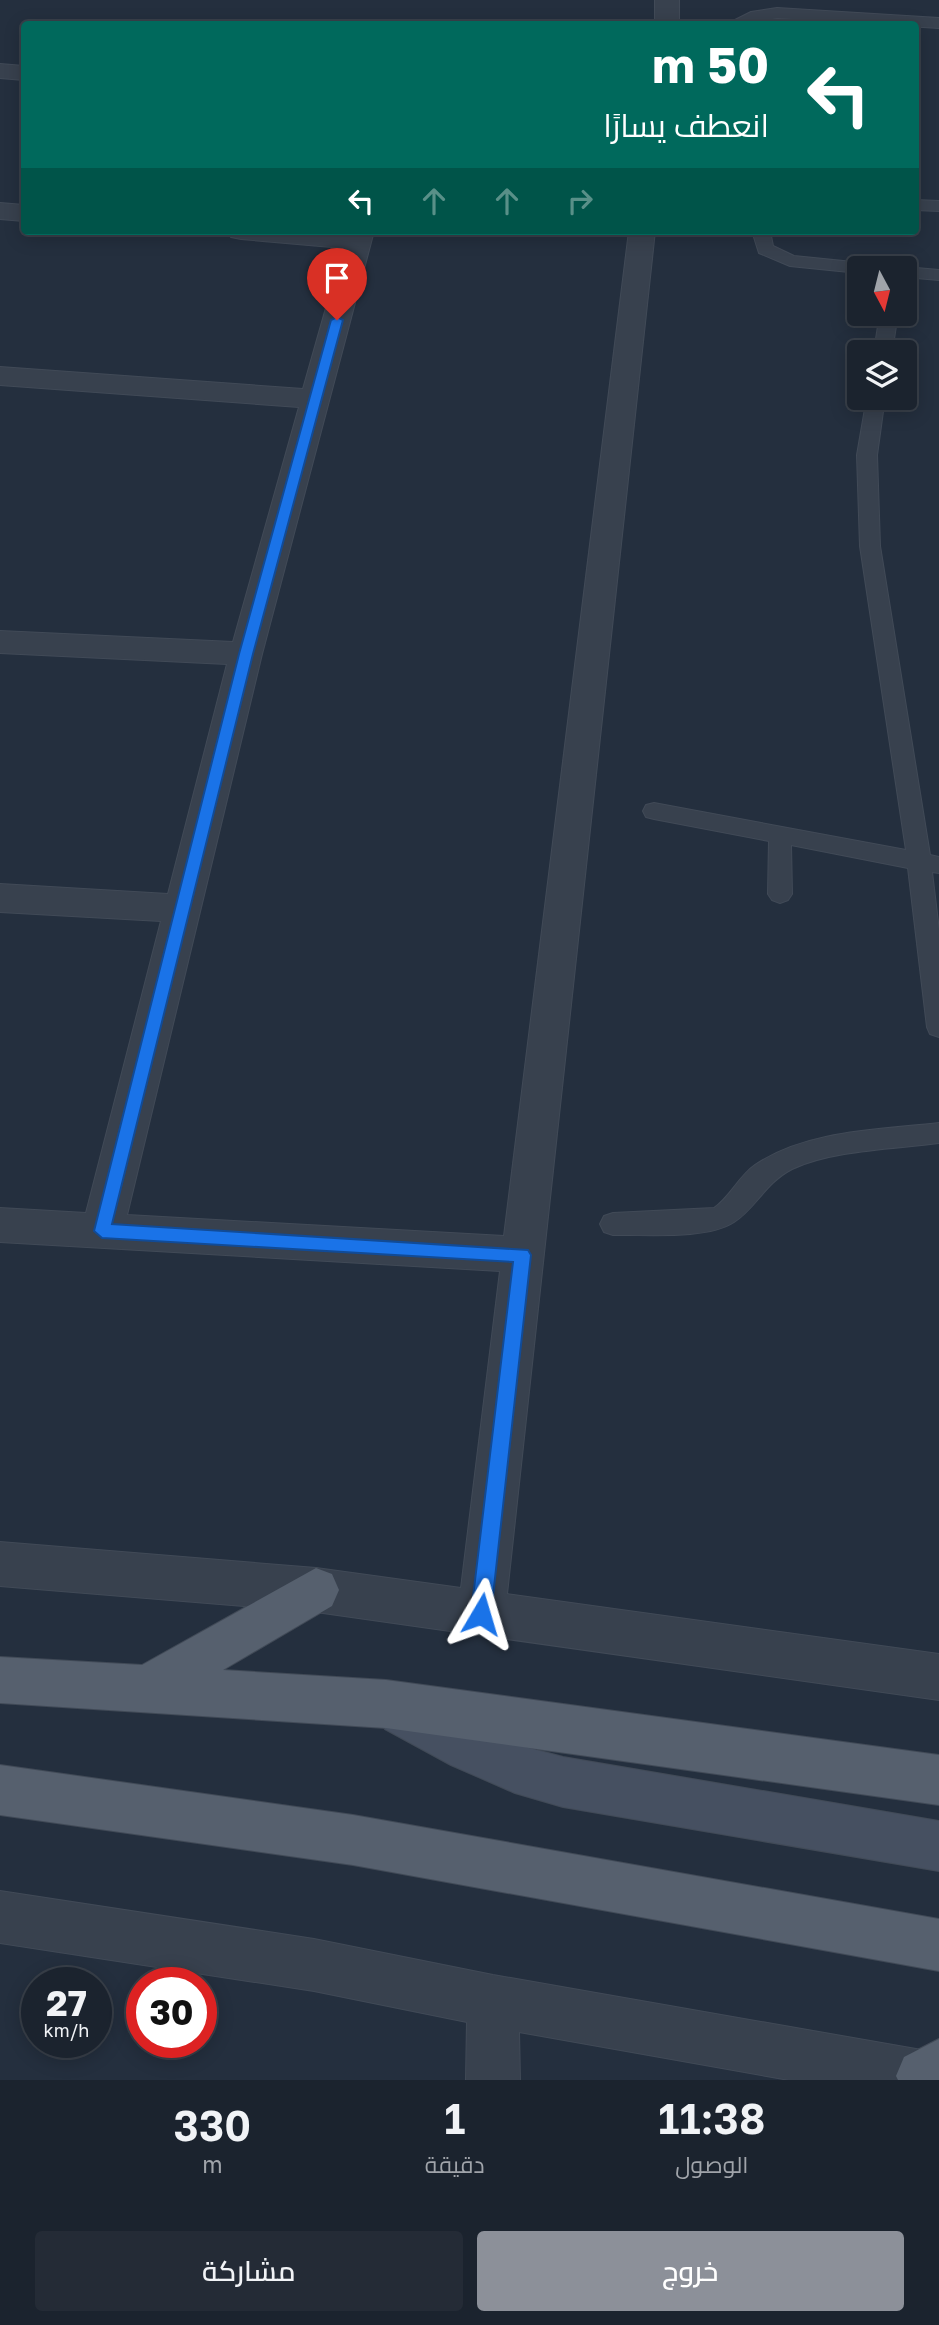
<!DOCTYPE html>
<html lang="ar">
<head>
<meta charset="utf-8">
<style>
	:root { --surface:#1b232e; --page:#242b36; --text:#f1f3f6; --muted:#a0a4aa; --line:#39404a; --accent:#8c9099 }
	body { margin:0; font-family:"Golos Text",Cairo,sans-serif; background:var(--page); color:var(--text); direction:rtl; height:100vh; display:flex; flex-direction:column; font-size:26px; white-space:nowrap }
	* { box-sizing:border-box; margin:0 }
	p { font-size:23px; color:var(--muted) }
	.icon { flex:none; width:38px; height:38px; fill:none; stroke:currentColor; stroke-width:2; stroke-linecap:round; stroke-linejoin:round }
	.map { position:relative; height:2080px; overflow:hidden; direction:ltr }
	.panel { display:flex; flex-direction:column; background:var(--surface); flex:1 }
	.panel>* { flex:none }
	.banner { position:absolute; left:21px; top:21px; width:898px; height:214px; border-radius:7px; box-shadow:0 4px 18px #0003,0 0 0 2px var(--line); direction:rtl; background:#00695c; color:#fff; overflow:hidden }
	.needle { width:46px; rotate:173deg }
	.fabs { position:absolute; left:847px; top:256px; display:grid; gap:14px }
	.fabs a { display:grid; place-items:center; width:70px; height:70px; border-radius:7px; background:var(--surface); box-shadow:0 4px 18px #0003,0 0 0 2px var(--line); font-size:35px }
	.speed { position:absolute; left:21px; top:1967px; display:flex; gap:14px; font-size:35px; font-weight:700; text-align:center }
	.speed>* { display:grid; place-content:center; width:91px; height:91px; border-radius:50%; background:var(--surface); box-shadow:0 4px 18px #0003,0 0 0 2px var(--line); line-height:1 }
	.speed small { font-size:18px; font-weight:400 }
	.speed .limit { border:10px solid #d22; background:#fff; color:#111 }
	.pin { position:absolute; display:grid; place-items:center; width:60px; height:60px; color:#fff; margin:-72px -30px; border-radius:50% 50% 50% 0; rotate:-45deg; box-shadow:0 0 7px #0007 }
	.pin .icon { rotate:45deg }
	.me { position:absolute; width:77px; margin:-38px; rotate:7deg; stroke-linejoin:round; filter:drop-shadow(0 0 5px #0008) }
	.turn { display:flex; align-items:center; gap:24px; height:147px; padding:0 35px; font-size:32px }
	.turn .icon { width:91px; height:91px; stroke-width:2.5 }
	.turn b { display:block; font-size:49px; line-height:60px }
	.lanes { display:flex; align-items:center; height:66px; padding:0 35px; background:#0003; justify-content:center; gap:35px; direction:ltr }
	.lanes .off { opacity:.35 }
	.eta { display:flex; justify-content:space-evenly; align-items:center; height:119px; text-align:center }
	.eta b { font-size:42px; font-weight:600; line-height:49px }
	.action { display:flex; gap:14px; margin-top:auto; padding:14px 35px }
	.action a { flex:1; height:80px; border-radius:7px; background:var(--accent); color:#fff; font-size:28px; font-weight:600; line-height:80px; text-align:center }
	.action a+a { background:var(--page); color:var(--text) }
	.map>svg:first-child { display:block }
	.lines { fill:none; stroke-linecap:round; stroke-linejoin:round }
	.lane-casing { stroke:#414a57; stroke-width:2 }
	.street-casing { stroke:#414a57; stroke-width:2 }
	.secondary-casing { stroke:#414a57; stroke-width:2 }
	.primary-casing { stroke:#414a57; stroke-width:2 }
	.lane { fill:#38414e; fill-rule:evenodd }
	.street { fill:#38414e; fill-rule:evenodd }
	.secondary { fill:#465061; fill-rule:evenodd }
	.primary { fill:#56606e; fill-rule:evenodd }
	.route { fill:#1a73e8; stroke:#114b97; stroke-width:2 }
</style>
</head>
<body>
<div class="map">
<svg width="939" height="2080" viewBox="0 0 939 2080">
	<rect width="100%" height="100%" fill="#242f3e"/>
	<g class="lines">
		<defs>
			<path id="lane" d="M777,8L939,18V28L777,18L747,24H727L751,12Z
				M915,200L939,201V211L915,210Z
				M752,231H770L773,246L794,256L863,263L872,268H859V273L790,266L759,253Z
				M905,267L939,270V280L905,277V268H901Z
				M880,313H898L892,352H874Z
				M867,397H885L877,455L880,546L930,855L939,857V873L932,872L939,930V1037L930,1034L927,1027L908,868L791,845L792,894L788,900L780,903L772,900L768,894L769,841L654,819L646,817L643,811L646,805L654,803L906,850L860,546L857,455Z
				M939,1123V1143C895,1149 832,1150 792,1169C765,1183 756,1208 734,1222C707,1240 645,1234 613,1235L604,1232L600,1224L604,1216L613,1213L714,1208C730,1197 739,1176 755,1165C807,1130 879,1130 939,1123Z"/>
			<path id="street" d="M655,0H679V24H655Z
				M0,64L24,66V80L0,78Z
				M0,203L24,205V221L0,219Z
				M228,231H374L262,654L127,1215L504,1236L629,231H655L507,1594L939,1654V1700L316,1612L0,1586V1542L316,1568L461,1588L500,1271L0,1242V1208L86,1213L161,921L0,912V884L168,894L227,664L0,653V631L233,642L299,407L0,385V367L303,389L343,248L241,239L231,237Z
				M0,1891L314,1939L493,1975L939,2053V2080H789L519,2032L520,2080H466L467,2022L314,1991L0,1943Z"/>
			<path id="secondary" d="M402,1688L518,1745L563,1757L939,1821V1871L563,1807L515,1793L451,1765L385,1729L378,1712L385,1695Z"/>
			<path id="primary" d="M316,1568L332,1574L339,1590L332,1606L223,1670L386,1680L939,1755V1805L386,1728L0,1703V1657L142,1665Z
				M0,1765L353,1815L939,1919V1971L353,1865L0,1815Z
				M939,2039V2080H898L896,2076L904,2057Z"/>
		</defs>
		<use href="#lane" class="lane-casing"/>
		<use href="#street" class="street-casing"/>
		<use href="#secondary" class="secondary-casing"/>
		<use href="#primary" class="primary-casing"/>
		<use href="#lane" class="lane"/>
		<use href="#street" class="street"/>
		<use href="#secondary" class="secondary"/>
		<use href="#primary" class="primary"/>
	</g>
	<path class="route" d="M337,317L343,320L253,654L112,1224L528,1250L531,1255L491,1614L488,1620L481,1623L474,1620L471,1614L513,1262L102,1238L94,1231L239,654L331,320Z"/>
</svg>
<div class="fabs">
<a><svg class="needle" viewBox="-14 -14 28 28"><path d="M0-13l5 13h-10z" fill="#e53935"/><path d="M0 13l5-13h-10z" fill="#a0a4aa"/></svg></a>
<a><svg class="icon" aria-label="layers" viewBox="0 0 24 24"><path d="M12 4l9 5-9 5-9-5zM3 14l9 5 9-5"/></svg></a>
</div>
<div class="speed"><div>27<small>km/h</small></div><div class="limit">30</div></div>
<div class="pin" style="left:337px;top:320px;background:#d93025"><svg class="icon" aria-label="arrive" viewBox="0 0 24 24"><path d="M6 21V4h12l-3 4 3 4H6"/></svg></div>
<svg class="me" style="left:481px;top:1614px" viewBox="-20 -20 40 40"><path d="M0-17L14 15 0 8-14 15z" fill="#1a73e8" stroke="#fff" stroke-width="4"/></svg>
<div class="banner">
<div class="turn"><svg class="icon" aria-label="left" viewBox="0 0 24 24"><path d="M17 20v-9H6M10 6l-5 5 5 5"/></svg><div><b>50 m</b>انعطف يسارًا</div></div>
<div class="lanes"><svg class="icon" aria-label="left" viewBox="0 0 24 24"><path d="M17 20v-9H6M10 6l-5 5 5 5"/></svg><svg class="icon off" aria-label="ahead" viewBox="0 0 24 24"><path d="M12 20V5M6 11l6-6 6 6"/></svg><svg class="icon off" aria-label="ahead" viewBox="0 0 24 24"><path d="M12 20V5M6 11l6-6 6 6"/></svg><svg class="icon off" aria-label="right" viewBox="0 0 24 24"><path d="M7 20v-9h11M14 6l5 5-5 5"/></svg></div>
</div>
</div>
<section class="panel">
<div class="eta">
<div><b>11:38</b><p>الوصول</p></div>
<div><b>1</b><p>دقيقة</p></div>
<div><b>330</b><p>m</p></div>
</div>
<div class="action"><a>خروج</a><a>مشاركة</a></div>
</section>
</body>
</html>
